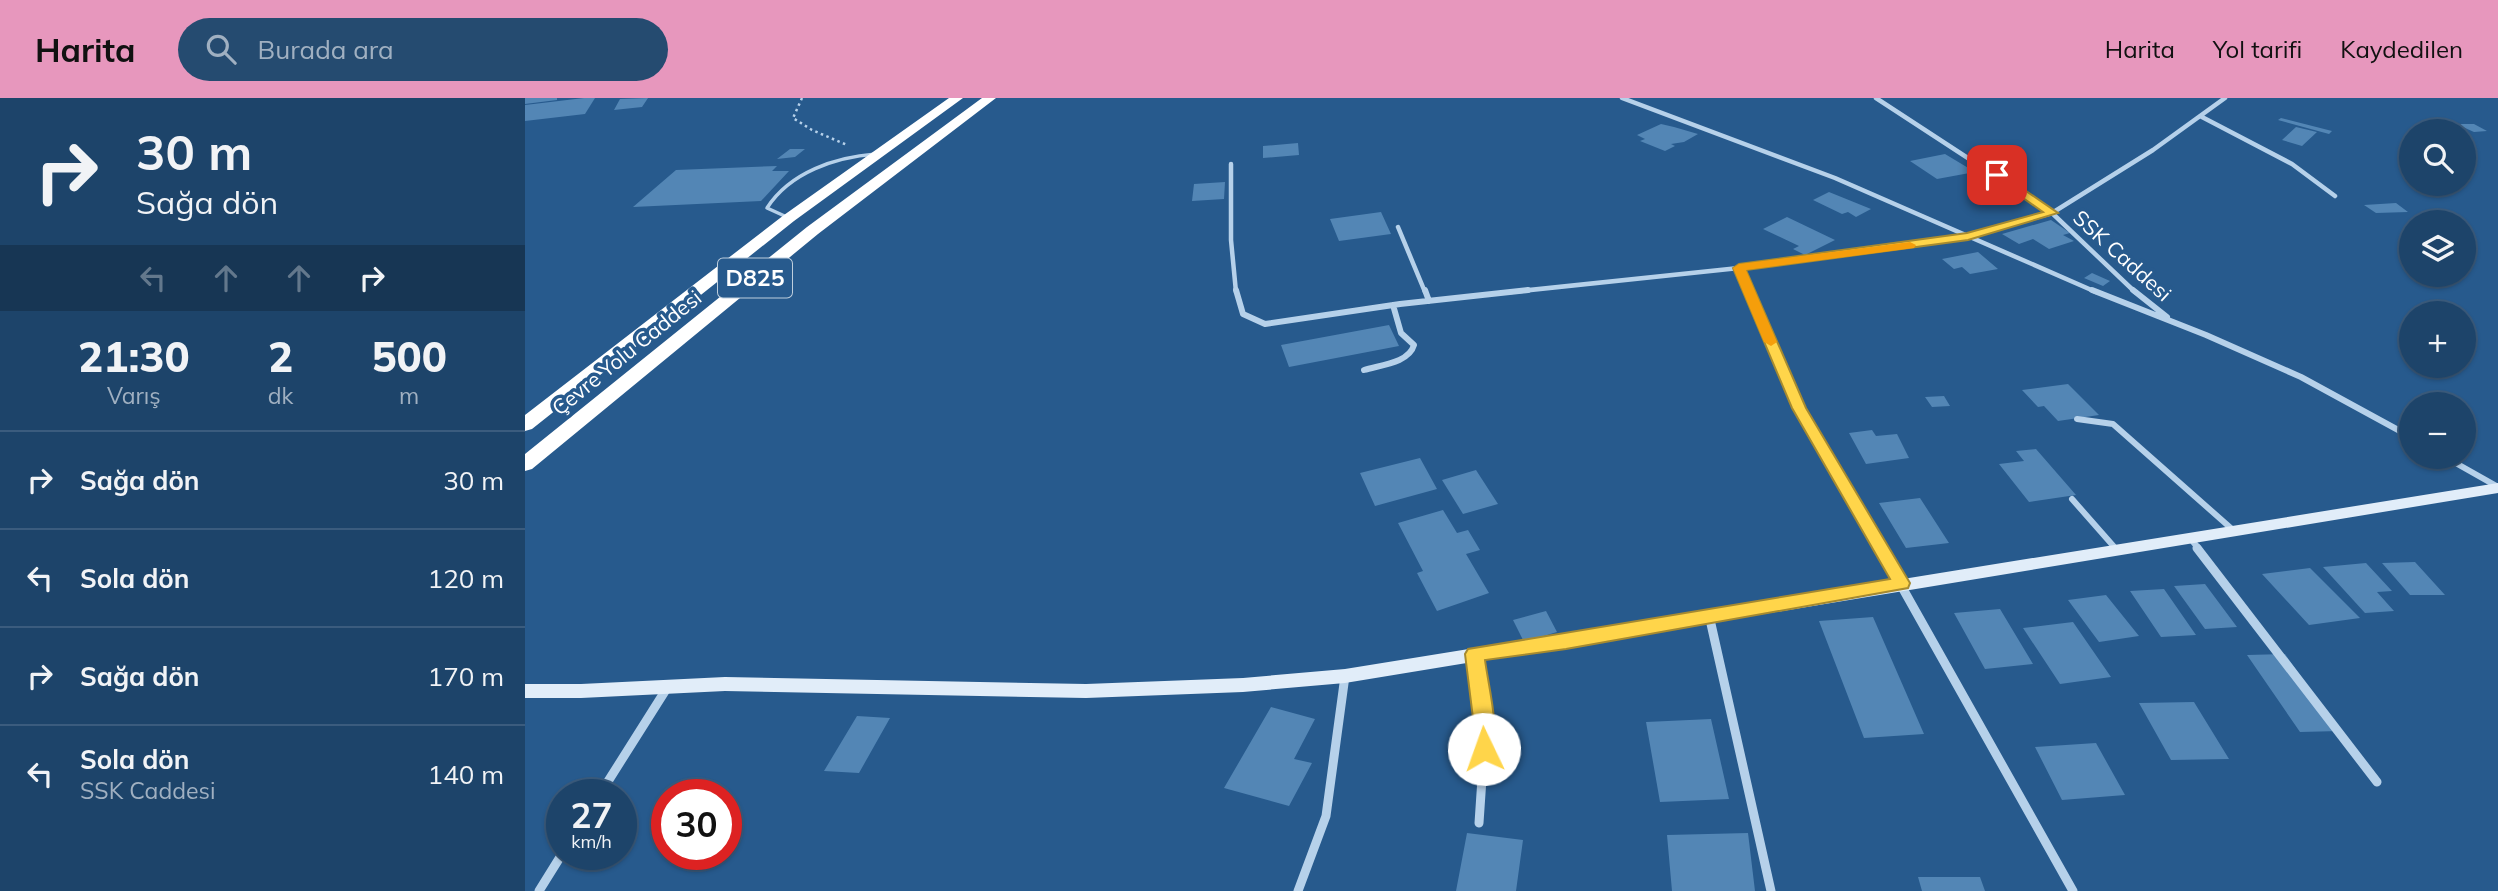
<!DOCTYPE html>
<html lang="tr">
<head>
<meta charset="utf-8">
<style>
	:root { --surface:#1d446a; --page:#254b70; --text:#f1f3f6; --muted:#a0b0c1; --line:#3b5c7e; --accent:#e797bd }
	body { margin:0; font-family:Mulish,sans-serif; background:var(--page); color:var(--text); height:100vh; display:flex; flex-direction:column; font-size:26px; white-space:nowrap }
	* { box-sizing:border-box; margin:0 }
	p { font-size:23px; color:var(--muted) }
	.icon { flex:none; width:38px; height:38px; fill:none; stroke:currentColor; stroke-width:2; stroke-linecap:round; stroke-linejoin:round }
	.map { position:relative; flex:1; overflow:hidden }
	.side { display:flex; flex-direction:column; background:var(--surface); width:525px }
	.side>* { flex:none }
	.top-card { background:#1d446a; color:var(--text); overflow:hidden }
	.fabs { position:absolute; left:1874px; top:21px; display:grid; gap:14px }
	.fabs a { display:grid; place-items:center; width:77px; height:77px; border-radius:50%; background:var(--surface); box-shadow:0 2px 5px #0004,0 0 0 2px var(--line); font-size:35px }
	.speed { position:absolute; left:21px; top:681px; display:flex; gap:14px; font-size:35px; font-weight:700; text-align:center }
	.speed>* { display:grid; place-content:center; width:91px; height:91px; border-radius:50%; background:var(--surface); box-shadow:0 2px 5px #0004,0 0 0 2px var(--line); line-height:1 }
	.speed small { font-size:18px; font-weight:400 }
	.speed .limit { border:10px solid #d22; background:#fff; color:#111 }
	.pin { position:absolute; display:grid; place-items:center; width:60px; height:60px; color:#fff; margin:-30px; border-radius:14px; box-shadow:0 4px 10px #0006 }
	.me { position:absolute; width:77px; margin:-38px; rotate:357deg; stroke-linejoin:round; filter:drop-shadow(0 0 5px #0008) }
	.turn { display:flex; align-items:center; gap:24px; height:147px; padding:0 21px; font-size:32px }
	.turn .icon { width:91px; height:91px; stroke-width:2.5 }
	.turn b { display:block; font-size:49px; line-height:60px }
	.lanes { display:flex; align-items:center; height:66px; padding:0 21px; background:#0003; justify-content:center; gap:35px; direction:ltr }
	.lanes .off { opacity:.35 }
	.eta { display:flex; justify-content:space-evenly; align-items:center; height:119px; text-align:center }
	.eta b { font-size:42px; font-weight:800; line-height:49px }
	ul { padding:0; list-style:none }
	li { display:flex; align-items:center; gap:21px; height:98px; padding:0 21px; border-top:2px solid var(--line) }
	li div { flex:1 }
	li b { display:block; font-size:26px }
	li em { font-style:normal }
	header { display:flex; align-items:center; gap:42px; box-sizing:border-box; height:98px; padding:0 35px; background:var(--accent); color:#111 }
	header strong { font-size:33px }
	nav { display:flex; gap:38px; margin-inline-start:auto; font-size:24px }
	.search { width:490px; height:63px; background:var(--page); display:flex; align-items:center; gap:18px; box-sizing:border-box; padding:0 24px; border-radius:38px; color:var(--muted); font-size:26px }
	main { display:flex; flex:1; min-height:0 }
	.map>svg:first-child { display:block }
	.building { fill:#5386b5 }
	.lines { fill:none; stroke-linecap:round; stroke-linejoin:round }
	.path { stroke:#b6d1ea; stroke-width:2.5; stroke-dasharray:2.5 3.5; stroke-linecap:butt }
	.lane { stroke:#b6d1ea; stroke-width:3.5 }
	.street-far2 { stroke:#b6d1ea; stroke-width:4.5 }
	.street-far1 { stroke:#b6d1ea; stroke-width:6 }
	.street { stroke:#b6d1ea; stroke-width:9 }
	.secondary { fill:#e1edf9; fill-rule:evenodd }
	.highway { fill:#fff; fill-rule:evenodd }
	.route { fill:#ffd54a; stroke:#a68a30; stroke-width:2 }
	.slow { fill:#f59e0b }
	.labels { text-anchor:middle; stroke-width:7; stroke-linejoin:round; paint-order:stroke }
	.far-street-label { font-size:21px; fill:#fff; stroke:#275a8d }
	.shield { fill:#275a8d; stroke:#becedd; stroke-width:2 }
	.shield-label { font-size:23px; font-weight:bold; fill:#fff }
</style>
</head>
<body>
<header>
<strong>Harita</strong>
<div class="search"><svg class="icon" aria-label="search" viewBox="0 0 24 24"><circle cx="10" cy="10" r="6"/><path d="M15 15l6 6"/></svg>Burada ara</div>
<nav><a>Harita</a><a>Yol tarifi</a><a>Kaydedilen</a></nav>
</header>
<main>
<section class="side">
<div class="top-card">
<div class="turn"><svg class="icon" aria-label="right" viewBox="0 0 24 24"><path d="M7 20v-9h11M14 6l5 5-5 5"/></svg><div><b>30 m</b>Sağa dön</div></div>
<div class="lanes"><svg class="icon off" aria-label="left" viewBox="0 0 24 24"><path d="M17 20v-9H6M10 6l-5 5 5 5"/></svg><svg class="icon off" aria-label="ahead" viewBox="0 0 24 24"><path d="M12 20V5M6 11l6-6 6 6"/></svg><svg class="icon off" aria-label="ahead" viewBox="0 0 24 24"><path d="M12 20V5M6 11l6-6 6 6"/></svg><svg class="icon" aria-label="right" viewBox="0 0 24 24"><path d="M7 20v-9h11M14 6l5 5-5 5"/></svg></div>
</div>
<div class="eta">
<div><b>21:30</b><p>Varış</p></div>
<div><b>2</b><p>dk</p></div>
<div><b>500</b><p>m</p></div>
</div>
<ul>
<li><svg class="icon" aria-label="right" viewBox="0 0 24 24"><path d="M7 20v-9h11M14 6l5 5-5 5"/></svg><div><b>Sağa dön</b></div><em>30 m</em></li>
<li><svg class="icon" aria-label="left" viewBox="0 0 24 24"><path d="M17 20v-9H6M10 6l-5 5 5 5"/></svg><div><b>Sola dön</b></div><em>120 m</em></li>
<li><svg class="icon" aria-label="right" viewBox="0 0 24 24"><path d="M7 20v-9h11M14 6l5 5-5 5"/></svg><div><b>Sağa dön</b></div><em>170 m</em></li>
<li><svg class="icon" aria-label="left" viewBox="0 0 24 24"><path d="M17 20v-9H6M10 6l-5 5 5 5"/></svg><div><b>Sola dön</b><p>SSK Caddesi</p></div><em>140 m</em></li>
</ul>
</section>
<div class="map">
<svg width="1973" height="793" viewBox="0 0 1973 793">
	<rect width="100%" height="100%" fill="#275a8d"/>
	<path class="building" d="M0,0H32V2L0,6Z
		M59,0H70L60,16L0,23V7Z
		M123,0L117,9L89,12L95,1Z
		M1756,20L1807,33L1804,36L1753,22Z
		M1136,26L1149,29L1173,36L1159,44L1146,46L1150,48L1140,53L1115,43L1120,41L1112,37Z
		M1931,26H1949L1962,33L1949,34Z
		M1771,29L1792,34L1777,48L1757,42Z
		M773,45L774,57L738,60V48Z
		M265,51H280L270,59L252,61Z
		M1420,56L1450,74L1412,81L1385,63Z
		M252,68L247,73H264L236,103L108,109L151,72Z
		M700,84L699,101L667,103L669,86Z
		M1304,94L1346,111L1331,119L1323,114L1317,116L1288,102Z
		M1871,105L1883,114L1851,115L1839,107Z
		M856,114L866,136L814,143L805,121Z
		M1262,119L1310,142L1280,157L1268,151L1274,148L1238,131Z
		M1526,122L1545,135L1538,137L1549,143L1524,151L1508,141L1494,146L1477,136Z
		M1453,154L1473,171L1445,176L1437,169L1429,171L1417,161Z
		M1567,175L1585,183L1578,188L1559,180Z
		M864,227L874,248L764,269L756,247Z
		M1543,286L1574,317L1533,323L1519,308L1513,309L1497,292Z
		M1419,298L1425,308L1407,309L1400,299Z
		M1347,332L1351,338L1372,336L1384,360L1341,366L1324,335Z
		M1511,351L1551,397L1504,404L1474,366L1499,363L1491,353Z
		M895,360L912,391L850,408L835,375Z
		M951,372L973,406L938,416L917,382Z
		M1395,400L1424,445L1381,450L1354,405Z
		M918,412L932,435L943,432L955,452L941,456L964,495L912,513L892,475L898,473L873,425Z
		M1890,464L1920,497H1885L1857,465Z
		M1841,465L1867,493L1852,494L1869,513L1840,515L1798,469Z
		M1785,470L1835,520L1784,527L1737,476Z
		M1680,486L1712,529L1680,531L1649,488Z
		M1639,491L1671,537L1636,539L1605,493Z
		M1581,497L1614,538L1574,544L1543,502Z
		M1475,511L1508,566L1460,571L1429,515Z
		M1021,513L1032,534L999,544L988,522Z
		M1348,519L1399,636L1339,640L1294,523Z
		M1548,524L1586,579L1535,586L1498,530Z
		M1760,556L1815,633L1775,634L1722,557Z
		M1669,604L1704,661L1646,662L1614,605Z
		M746,609L790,621L769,661L787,665L764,708L699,690Z
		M332,618L365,620L334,675L299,673Z
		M1186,621L1204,701L1135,704L1121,624Z
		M1571,645L1600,697L1537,702L1510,649Z
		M942,735L998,742L991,793H931Z
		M1223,735L1230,793H1147L1142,737Z
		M1393,779H1455L1460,793H1397Z"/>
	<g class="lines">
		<path class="path" d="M277,0L268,20L287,32L322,47"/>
		<path class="lane" d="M264,120L242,110C265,74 311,59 351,56"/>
		<path class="street-far2" d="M1097,0L1310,80L1571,194
			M1351,0L1527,115L1610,194
			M1677,19L1767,66L1810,98
			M706,66V142L711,194
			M873,129L900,194
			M1214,170L1224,194
			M986,194L1214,170L1443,139L1527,115L1628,52L1700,0"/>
		<path class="street-far1" d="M711,192L718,216L740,226L875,206L1003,192
			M900,192L904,203
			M1224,192L1274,310L1356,451
			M1567,192L1681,237L1776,279L1886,339
			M1608,192L1642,219
			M839,272C855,267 884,265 889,247L876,235L868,207
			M1552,321L1588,326L1708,432
			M1920,359L1973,389
			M1547,401L1591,451
			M1665,440L1674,451"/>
		<path class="street" d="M1355,450L1548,793
			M1672,450L1852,684
			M1184,517L1246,793
			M950,557L960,636L954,725
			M75,696L142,590
			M14,793L37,756
			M773,793L801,718L820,578"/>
		<path class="secondary" d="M1973,385V395L820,585L718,594L561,600L200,593L56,600H0V586H56L200,579L561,586L718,580L820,571Z"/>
		<path class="highway" d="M424,0H438L269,123L7,331L0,333V317L259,117Z
			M457,0H471L293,136L7,371L0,373V356L282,129Z"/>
	</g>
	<path class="route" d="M1468,75H1475L1533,115L1443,142L1221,172L1281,310L1385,485L1383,490L1041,551L960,562C963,586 976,636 966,657L959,659L952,657L949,651L950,636L940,556L943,551L1365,481L1267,310L1208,170L1214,166L1442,135L1518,114L1468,79Z"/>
	<path class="slow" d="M1385,144L1391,147L1389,150L1221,172L1252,244L1246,248L1239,244L1208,170L1214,166Z"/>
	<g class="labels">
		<g class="far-street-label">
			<text transform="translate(1597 158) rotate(42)" y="7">SSK Caddesi</text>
			<text transform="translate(102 255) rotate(-39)" y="7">Çevre Yolu Caddesi</text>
		</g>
		<rect class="shield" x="193" y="160.5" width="74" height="39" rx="5"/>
		<g class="shield-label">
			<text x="230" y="188">D825</text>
		</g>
	</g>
</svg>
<div class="fabs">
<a><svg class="icon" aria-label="search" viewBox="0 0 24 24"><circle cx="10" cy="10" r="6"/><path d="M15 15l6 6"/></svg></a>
<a><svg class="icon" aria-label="layers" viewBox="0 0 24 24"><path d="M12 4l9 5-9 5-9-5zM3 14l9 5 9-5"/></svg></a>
<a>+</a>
<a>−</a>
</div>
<div class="speed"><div>27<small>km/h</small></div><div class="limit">30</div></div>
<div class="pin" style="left:1472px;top:77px;background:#d93025"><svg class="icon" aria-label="arrive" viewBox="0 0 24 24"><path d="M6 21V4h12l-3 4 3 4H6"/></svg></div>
<svg class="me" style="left:959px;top:651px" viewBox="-20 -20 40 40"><circle r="19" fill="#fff"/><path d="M0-13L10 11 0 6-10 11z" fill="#ffd54a"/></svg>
</div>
</main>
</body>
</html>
